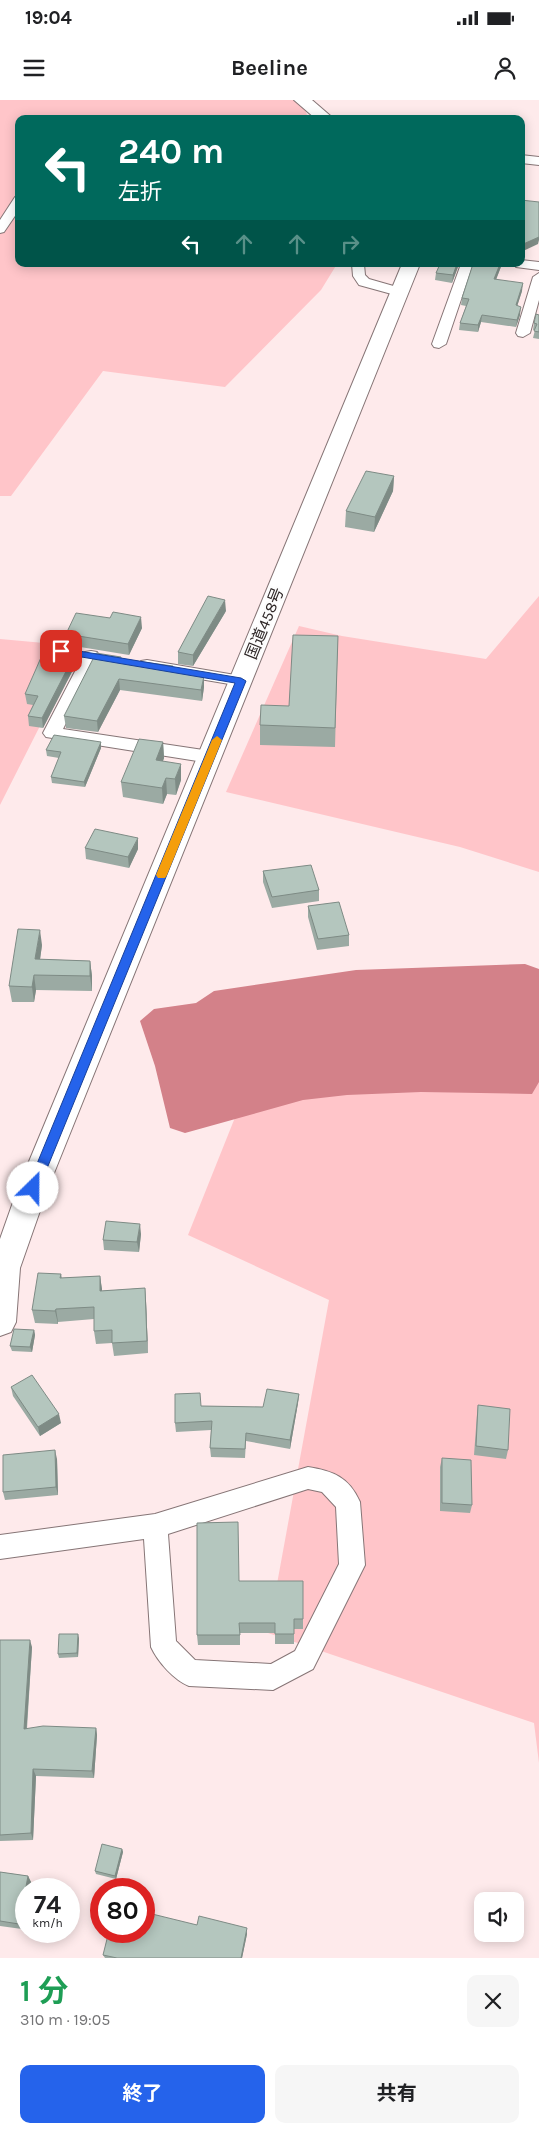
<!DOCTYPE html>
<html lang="ja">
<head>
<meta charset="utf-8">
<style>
	:root { --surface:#fff; --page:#f6f6f6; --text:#202124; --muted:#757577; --accent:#2563eb }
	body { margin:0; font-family:Karla,"Noto Sans JP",sans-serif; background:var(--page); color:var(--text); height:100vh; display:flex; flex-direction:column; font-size:19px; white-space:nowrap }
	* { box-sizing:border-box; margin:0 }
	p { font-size:16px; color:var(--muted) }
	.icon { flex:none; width:28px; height:28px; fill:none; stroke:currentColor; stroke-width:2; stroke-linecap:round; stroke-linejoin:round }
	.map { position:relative; height:1858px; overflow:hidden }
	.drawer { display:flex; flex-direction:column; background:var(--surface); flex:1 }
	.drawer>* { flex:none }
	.hud { position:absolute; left:15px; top:15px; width:510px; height:152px; border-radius:10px; box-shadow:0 2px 12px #0003; background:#00695c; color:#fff; overflow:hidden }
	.controls { position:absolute; left:474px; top:1792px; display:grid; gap:10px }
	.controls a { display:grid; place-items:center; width:50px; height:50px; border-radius:10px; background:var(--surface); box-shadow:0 2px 12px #0003; font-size:25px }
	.speed { position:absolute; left:15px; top:1778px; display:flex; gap:10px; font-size:25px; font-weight:700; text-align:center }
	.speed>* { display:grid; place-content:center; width:65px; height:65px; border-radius:50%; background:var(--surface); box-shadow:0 2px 12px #0003; line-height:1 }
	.speed small { font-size:12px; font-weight:400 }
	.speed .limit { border:8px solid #d22; background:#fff; color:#111 }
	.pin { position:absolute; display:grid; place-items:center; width:42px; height:42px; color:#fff; margin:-21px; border-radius:10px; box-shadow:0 2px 8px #0006 }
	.me { position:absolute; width:55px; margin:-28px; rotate:23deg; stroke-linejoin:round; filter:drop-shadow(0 0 4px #0008) }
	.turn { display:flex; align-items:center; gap:18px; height:105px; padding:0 20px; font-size:22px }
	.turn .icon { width:65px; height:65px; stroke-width:2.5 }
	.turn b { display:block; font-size:35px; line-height:42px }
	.lanes { display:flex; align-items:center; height:48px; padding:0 20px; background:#0003; justify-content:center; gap:25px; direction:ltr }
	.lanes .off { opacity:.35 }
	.round { display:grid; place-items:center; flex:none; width:52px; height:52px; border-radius:10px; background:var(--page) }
	.overview { display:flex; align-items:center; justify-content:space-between; height:85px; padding:0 20px }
	h1 { font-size:30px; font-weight:700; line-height:38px; color:#1e9e55 }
	.action { display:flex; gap:10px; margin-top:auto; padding:10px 20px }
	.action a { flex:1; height:58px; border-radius:10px; background:var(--accent); color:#fff; font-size:20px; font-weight:700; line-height:58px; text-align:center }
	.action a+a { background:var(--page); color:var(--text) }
	.status { display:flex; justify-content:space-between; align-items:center; height:35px; padding:0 25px; background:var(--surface); direction:ltr }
	.status svg { height:14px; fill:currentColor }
	header { display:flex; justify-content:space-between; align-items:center; height:65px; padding:0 20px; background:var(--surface); font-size:22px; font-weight:700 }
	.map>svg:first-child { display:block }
	.green { fill:#ffc5c9 }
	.water { fill:#d38189 }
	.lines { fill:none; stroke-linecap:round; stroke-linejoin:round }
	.minor-casing { stroke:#867576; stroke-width:2 }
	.highway-casing { stroke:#867576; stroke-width:2 }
	.minor { fill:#fff; fill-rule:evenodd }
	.highway { fill:#fff; fill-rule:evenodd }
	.wall { fill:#9baaa3 }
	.shaded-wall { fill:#7e8b85 }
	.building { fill:#b4c6be; stroke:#7e8b85 }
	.route { fill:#2563eb; stroke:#184099 }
	.slow { fill:#f59e0b }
	.labels { text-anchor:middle; stroke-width:4.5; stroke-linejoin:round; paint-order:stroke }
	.street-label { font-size:16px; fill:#2e2727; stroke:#fcfcfc }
</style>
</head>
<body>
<div class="status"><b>19:04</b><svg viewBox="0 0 49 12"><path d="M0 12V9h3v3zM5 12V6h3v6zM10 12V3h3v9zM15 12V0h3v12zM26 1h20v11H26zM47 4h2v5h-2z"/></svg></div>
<header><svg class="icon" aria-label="menu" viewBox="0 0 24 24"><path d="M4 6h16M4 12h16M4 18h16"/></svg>Beeline<svg class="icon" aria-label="person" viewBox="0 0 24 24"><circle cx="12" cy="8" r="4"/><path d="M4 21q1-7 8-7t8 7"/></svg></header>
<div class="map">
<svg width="539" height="1858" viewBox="0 0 539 1858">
	<rect width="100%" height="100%" fill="#feeaeb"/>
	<path class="green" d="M0,0H302L307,15L312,19H19V164H337L321,190L225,287L103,271L11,396H0Z
		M539,496V772L460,747L226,692L299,526L342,536L486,559Z
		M87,533L0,705V539L44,543Z
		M539,907V1663L534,1623L268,1533L329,1200L188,1135L276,915Z"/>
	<path class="water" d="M525,864L539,869V982L532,994L421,992L347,995L303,1000L185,1033L170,1028L155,966L140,921L154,909L196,903L214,891L356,870Z"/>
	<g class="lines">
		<defs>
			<path id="minor" d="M521,55L539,57V65L521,63Z
				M19,96V110L4,132L0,133V120L15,97Z
				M521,160L539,162V170L516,167L515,164H521Z
				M352,164H364L365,175L369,179L404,189L406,192L399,196L359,185L353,176Z
				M461,164H473L446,244L439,248L434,247L432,244Z
				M539,173V200L530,233L523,237L518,236L516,233L533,177Z
				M91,551L97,552L99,556L63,629L210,651L216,653L219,657L216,661L210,663L46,637L43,633L83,556L85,552Z
				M147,560L241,576L247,577L249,581L247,585L241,586L141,569L139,565L141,561Z
				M308,1367C333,1371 349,1377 360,1402L365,1465L313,1569L273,1590L189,1586C174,1580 158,1562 151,1547L144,1439L0,1459V1435L155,1414ZM308,1389L322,1392L336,1407L339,1464L295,1551L271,1564L195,1560L176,1541L168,1434Z"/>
			<path id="highway" d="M294,0H312L334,19H316Z
				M402,164H420L48,1088L20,1168L16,1222L11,1232L0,1236V1139L18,1088Z"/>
		</defs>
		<use href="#minor" class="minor-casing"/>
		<use href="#highway" class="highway-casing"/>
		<use href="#minor" class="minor"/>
		<use href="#highway" class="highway"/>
	</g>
	<path class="wall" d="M440,164H459L452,183L435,180L436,173Z
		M473,164H502L496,180L522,191L517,206L520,215L516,227L481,222L478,232L459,230L460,223L466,206L461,205L462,198Z
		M539,215V239L533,238L535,230H533L534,223Z
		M394,376L393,391L374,432L345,427L346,411Z
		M226,511L193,566L178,564V552Z
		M110,518L142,528L129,555L68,545L66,534Z
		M338,536L335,647L260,645V625L289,606Z
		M122,559L173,571L204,587L202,601L120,590L98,632L66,628L64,616Z
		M78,560L43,628L29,626L28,616L33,605L27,604L25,594Z
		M101,642V648L85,687L52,683L51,677L59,658L47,656L46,650Z
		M163,642L164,658L163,661L181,680L176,695L167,694L163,704L123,697L121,682Z
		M85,748L138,749L129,768L86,759Z
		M263,771L319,790V801L272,808L263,782Z
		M308,806L349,835V846L317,850L308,817Z
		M42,845L40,859L90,861L92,876V891L36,890L34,902H12L9,886Z
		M141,1134L139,1152L104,1150L103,1140Z
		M61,1174L62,1178L100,1176L102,1191L145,1188L146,1201L148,1253L114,1256L112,1243L96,1244L94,1231V1219L58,1222V1224L35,1223L32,1210Z
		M34,1230L35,1235L32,1252L12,1251L10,1246Z
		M11,1287L61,1323L40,1336L13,1296Z
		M299,1294L298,1303L290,1349L246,1341L245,1358L211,1357L210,1348L211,1330L176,1332L175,1323L201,1306L263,1307Z
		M478,1305L508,1350L506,1359L474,1355L477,1314Z
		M442,1358L472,1405L470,1413L440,1411V1367Z
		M57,1359L58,1395L5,1400L3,1392Z
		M239,1481L303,1519V1529H294V1544H275V1533H240V1545H198L197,1535Z
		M79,1538L78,1557L59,1558L58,1554Z
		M0,1540L32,1547L27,1629L96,1628L97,1635L94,1678L36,1676L33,1740L0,1741Z
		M122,1749L123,1752L116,1779L96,1774L95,1771Z
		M0,1772L28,1776L31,1782L26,1789V1804L22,1829L0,1826Z
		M197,1825L247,1834L242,1858H105L103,1855Z"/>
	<path class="shaded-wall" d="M539,136V140L538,144L521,152V145Z
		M457,164H459L452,183L453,175Z
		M500,164H502L493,187L494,179Z
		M523,183L522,191L515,213L516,205Z
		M521,207L520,215L516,227L517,220Z
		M482,215L481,222L478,232V225Z
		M394,376L393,391L374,432L375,417Z
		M225,500L226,511L193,566V555Z
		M141,517L142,528L129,555L128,544Z
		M77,550L78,560L43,628L42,618Z
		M204,576V587L202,601L201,590Z
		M119,579L120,590L98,632L97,621Z
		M101,642V648L85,687L84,682Z
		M163,642L164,658L157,676L156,660Z
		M181,664V680L176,695L175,679Z
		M166,678L167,694L163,704L162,688Z
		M138,738V749L129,768L128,757Z
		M40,830L42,845L38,874L35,859Z
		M90,861L92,876V891L90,876Z
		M34,875L36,890L34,902L32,887Z
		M140,1124L141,1134L139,1152L137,1142Z
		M100,1176L102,1189V1204L100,1191Z
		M145,1188L146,1201L148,1253L147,1241Z
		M56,1209L58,1222V1224L55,1211Z
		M34,1230L35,1235L32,1252L30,1247Z
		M299,1294L298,1303L290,1349V1340Z
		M59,1314L61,1323L40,1336L38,1327Z
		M55,1350L57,1359L58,1395L56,1387Z
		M78,1534L79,1538L78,1557L77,1553Z
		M30,1540L32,1547L26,1636L24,1629Z
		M96,1628L97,1635L94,1678L92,1671Z
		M33,1669L36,1676L33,1740L31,1733Z
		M122,1749L123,1752L116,1779L115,1776Z
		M28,1776L31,1782L29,1789H26V1804L22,1829L19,1824Z
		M247,1828V1834L242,1858H241Z"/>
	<path class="building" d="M521,100L539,102V137L521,145Z
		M440,164H457L453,175L436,173Z
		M473,164H500L494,179L523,183L516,205L521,207L517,220L482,215L478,225L460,223L469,199L462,198Z
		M536,214L539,215V232L534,231L537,224L534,223Z
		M366,371L394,376L375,417L346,411Z
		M208,496L225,500L193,555L178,552Z
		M113,512L141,517L128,544L66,534L76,513L110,518Z
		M293,535L338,536L335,628L260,625L261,605L289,606Z
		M46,546L77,550L42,618L28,616L38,596L25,594L36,569Z
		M96,553L121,557V559L173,566L171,570L204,576L201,590L119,579L97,621L64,616Z
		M54,635L101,642L84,682L51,677L61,652L46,650Z
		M139,639L163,642L156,660L181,664L175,679L166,678L162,688L121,682Z
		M95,729L138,738L128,757L85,748Z
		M311,765L319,790L272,797L263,771Z
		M339,802L349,835L318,839L308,806Z
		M18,829L40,830L35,859L90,861V876L34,875L32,887L9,886Z
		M106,1121L140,1124L137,1142L103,1140Z
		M38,1173L61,1174L60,1178L100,1176V1191L145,1188L147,1241L112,1243V1230L94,1231V1207L56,1209L55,1211L32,1210Z
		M14,1229L34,1230L30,1247L10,1246Z
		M32,1275L59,1314L38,1327L11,1287Z
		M267,1289L299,1294L290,1340L246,1333L245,1349L210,1348L212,1321L175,1323V1294L200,1293L201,1306L263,1307Z
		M478,1305L510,1309L508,1350L476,1346Z
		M55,1350L56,1387L3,1392V1355Z
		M442,1358L471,1360L472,1405L442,1403Z
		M238,1422L239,1481H303V1519H294V1534H275V1523H239L240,1535H197V1423Z
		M59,1534H78L77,1553L58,1554Z
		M0,1540H30L24,1629L43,1626L96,1628L92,1671L33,1669L31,1733L0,1735Z
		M102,1744L122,1749L115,1776L95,1771Z
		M0,1772L28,1776L19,1824L0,1821Z
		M144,1812L197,1825L199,1816L247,1828L241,1858H117L103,1855L109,1831H144Z"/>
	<path class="route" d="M61,548L241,578L246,581L39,1088L37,1092H29L27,1088L235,583L58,553V549Z"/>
	<path class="slow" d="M217,636L222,640L167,775L165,778H158L156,775L212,640Z"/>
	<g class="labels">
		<g class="street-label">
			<text transform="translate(264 523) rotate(-68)" y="6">国道458号</text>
		</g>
	</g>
</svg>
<div class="controls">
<a><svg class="icon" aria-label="sound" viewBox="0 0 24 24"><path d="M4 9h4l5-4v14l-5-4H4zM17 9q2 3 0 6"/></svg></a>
</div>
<div class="speed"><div>74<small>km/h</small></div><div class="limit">80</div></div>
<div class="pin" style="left:61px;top:551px;background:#d93025"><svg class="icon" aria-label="arrive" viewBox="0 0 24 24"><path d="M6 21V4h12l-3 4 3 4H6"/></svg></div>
<svg class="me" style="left:33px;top:1088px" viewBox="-20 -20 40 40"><circle r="19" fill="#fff"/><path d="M0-13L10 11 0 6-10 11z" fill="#2563eb"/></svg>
<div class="hud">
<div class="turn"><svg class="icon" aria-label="left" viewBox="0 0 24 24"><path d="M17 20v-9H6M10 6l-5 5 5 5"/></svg><div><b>240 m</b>左折</div></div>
<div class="lanes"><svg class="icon" aria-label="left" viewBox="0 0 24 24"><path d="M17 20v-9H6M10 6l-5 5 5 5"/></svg><svg class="icon off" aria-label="ahead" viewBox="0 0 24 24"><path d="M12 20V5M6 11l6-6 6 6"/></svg><svg class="icon off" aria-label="ahead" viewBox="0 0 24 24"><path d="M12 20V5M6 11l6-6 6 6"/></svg><svg class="icon off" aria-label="right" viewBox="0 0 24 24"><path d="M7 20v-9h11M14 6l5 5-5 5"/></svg></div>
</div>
</div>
<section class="drawer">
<div class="overview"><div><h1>1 分</h1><p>310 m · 19:05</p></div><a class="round"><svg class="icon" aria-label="close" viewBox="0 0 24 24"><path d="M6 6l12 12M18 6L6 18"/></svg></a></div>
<div class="action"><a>終了</a><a>共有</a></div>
</section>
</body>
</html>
